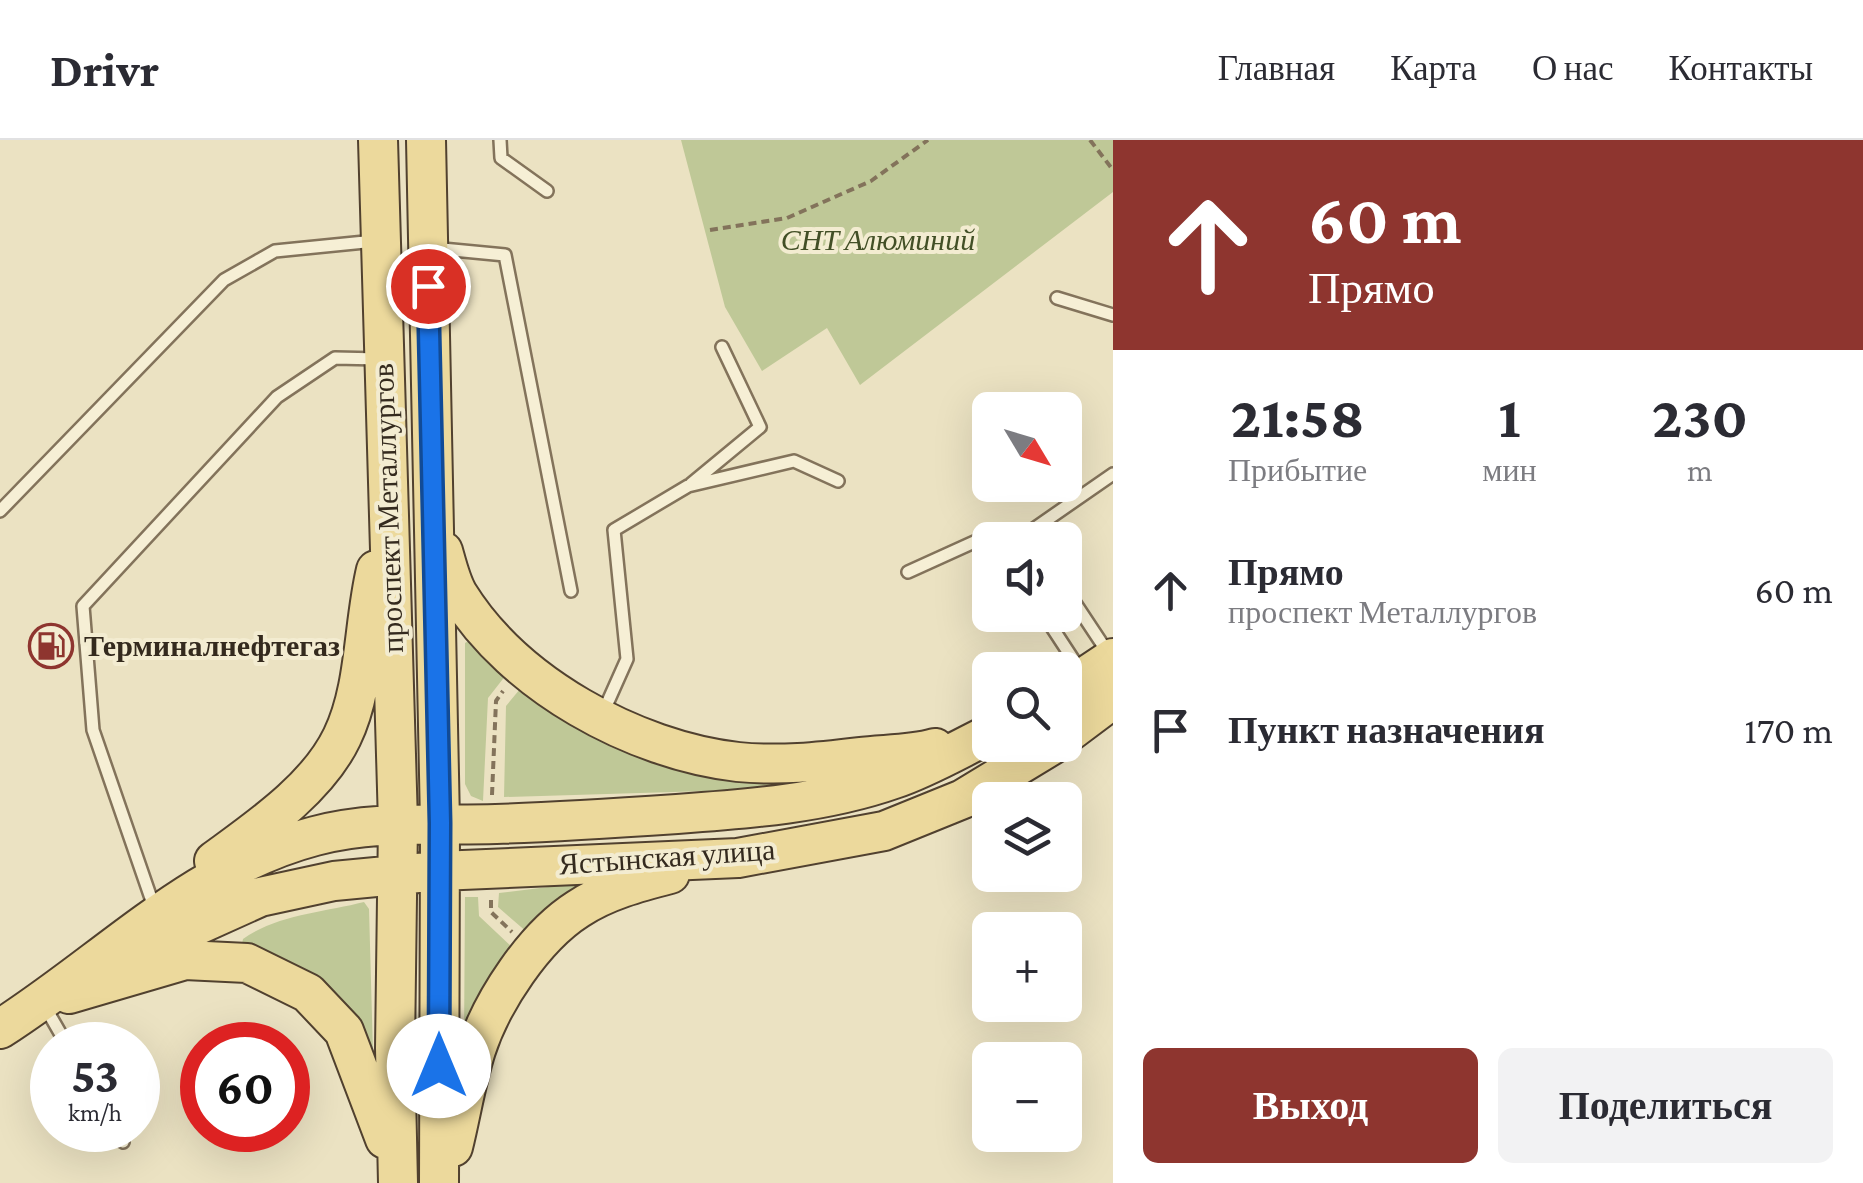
<!DOCTYPE html>
<html lang="ru">
<head>
<meta charset="utf-8">
<style>
	:root { --surface:#fff; --page:#f2f2f3; --text:#2b2b33; --muted:#7c7c81; --line:#e1e1e2; --accent:#8e352f }
	body { margin:0; font-family:"Crimson Pro",serif; background:var(--page); color:var(--text); height:100vh; display:flex; flex-direction:column; font-size:38px; white-space:nowrap }
	* { box-sizing:border-box; margin:0 }
	p { font-size:32px; color:var(--muted) }
	.icon { flex:none; width:55px; height:55px; fill:none; stroke:currentColor; stroke-width:2; stroke-linecap:round; stroke-linejoin:round }
	.map { position:relative; flex:1; overflow:hidden }
	.side { display:flex; flex-direction:column; background:var(--surface); width:750px }
	.side>* { flex:none }
	.guide { background:#8e352f; color:#fff; overflow:hidden }
	.needle { width:65px; rotate:128deg }
	.buttons { position:absolute; left:972px; top:252px; display:grid; gap:20px }
	.buttons a { display:grid; place-items:center; width:110px; height:110px; border-radius:15px; background:var(--surface); box-shadow:0 10px 40px #0002; font-size:50px }
	.speed { position:absolute; left:30px; top:882px; display:flex; gap:20px; font-size:50px; font-weight:700; text-align:center }
	.speed>* { display:grid; place-content:center; width:130px; height:130px; border-radius:50%; background:var(--surface); box-shadow:0 10px 40px #0002; line-height:1 }
	.speed small { font-size:25px; font-weight:400 }
	.speed .limit { border:15px solid #d22; background:#fff; color:#111 }
	.pin { position:absolute; display:grid; place-items:center; width:85px; height:85px; color:#fff; margin:-42px; border:5px solid #fff; border-radius:50%; box-shadow:0 2px 10px #0007 }
	.me { position:absolute; width:110px; margin:-55px; rotate:0deg; stroke-linejoin:round; filter:drop-shadow(0 0 8px #0008) }
	.turn { display:flex; align-items:center; gap:35px; height:210px; padding:0 30px; font-size:45px }
	.turn .icon { width:130px; height:130px; stroke-width:2.5 }
	.turn b { display:block; font-size:70px; line-height:85px }
	.eta { display:flex; justify-content:space-evenly; align-items:center; height:170px; text-align:center }
	.eta b { font-size:60px; font-weight:700; line-height:70px }
	.action { display:flex; gap:20px; margin-top:auto; padding:20px 30px }
	.action a { flex:1; height:115px; border-radius:15px; background:var(--accent); color:#fff; font-size:40px; font-weight:700; line-height:115px; text-align:center }
	.action a+a { background:var(--page); color:var(--text) }
	ul { padding:0; list-style:none }
	li { display:flex; align-items:center; gap:30px; height:140px; padding:0 30px }
	li div { flex:1 }
	li b { display:block; font-size:38px }
	li em { font-style:normal }
	header { display:flex; align-items:center; gap:60px; box-sizing:border-box; height:140px; padding:0 50px; background:var(--surface); border-bottom:2px solid var(--line) }
	header strong { font-size:48px }
	nav { display:flex; gap:55px; margin-inline-start:auto; font-size:35px }
	main { display:flex; flex:1; min-height:0 }
	.map>svg:first-child { display:block }
	.green { fill:#bfc897 }
	.lines { fill:none; stroke-linecap:round; stroke-linejoin:round }
	.service-casing { stroke:#83735b; stroke-width:16 }
	.primary-casing { stroke:#51412f; stroke-width:42 }
	.path { stroke:#83735b; stroke-width:4; stroke-dasharray:8 5; stroke-linecap:butt }
	.service { stroke:#f6efd5; stroke-width:11 }
	.primary { stroke:#ecd99c; stroke-width:38 }
	.route-casing { stroke:#114b97; stroke-width:25 }
	.route { stroke:#1a73e8; stroke-width:18 }
	.labels { text-anchor:middle; stroke-width:8; stroke-linejoin:round; paint-order:stroke }
	.park-label { font-size:30px; font-style:italic; fill:#424f26; stroke:#f3ecd1 }
	.street-label { font-size:30px; fill:#342a1e; stroke:#f3ecd1 }
	.poi-label { font-size:30px; font-weight:bold; fill:#342a1e; stroke:#f3ecd1; text-anchor:start }
</style>
</head>
<body>
<header>
<strong>Drivr</strong>
<nav><a>Главная</a><a>Карта</a><a>О нас</a><a>Контакты</a></nav>
</header>
<main>
<div class="map">
<svg width="1113" height="1043" viewBox="0 0 1113 1043">
	<rect width="100%" height="100%" fill="#ebe2c2"/>
	<path class="green" d="M681,0H1113V52L860,245L827,188L762,231L725,167Z
		M470,500L506,535L488,558L483,661L471,656L465,644V503Z
		M520,549L563,578L744,640L785,643L773,649L504,657L506,566Z
		M604,740L528,793L498,767L499,753Z
		M465,757H478L479,776L514,809L464,902Z
		M364,762L369,769L373,913L242,804L243,799C276,775 325,772 364,762Z"/>
	<g class="lines">
		<defs>
			<path id="service" d="M500,0L501,18L547,51
				M432,108L505,115L571,451
				M1057,158L1113,175
				M691,344L760,287L722,207
				M0,371L224,140L275,111L375,101
				M1033,400L1028,393L1113,334
				M908,432L983,398L990,404
				M1065,448L1110,516
				M1044,475L1080,530
				M602,575L627,519L614,390L688,346L794,321L838,341
				M153,764L93,590L83,466L277,257L335,218L380,219
				M44,865L67,905
				M116,990L123,1002"/>
			<path id="primary" d="M378,0L398,683L395,908L398,1043
				M426,0L440,683L439,1043
				M443,411C447,425 451,442 458,454C514,544 633,610 738,622C779,626 818,622 859,617C884,614 911,615 935,608
				M1065,550L1113,518
				M1065,595L1113,559
				M214,721C259,688 317,649 342,597C366,548 363,484 376,430
				M138,812L260,757L334,741L439,731L738,718L884,691L963,659L1052,605
				M69,854L185,820L247,823L308,853L344,891L385,999
				M0,889C104,823 193,728 315,696C375,680 435,686 496,684C556,682 617,678 677,674C749,669 826,663 894,639C927,628 959,609 990,594
				M453,1007C461,975 466,941 476,910C492,861 534,797 578,769C605,751 639,742 670,734"/>
		</defs>
		<use href="#service" class="service-casing"/>
		<use href="#primary" class="primary-casing"/>
		<path class="path" d="M1090,0L1113,30
			M710,90L787,78L871,41L928,0
			M492,655L496,561L503,551
			M491,760V772L512,792"/>
		<use href="#service" class="service"/>
		<use href="#primary" class="primary"/>
	</g>
	<g class="lines">
		<defs>
			<path id="route" d="M428,146L440,683L439,926"/>
		</defs>
		<use href="#route" class="route-casing"/>
		<use href="#route" class="route"/>
	</g>
	<defs>
		<symbol id="fuel-ring" viewBox="-11 -11 22 22"><circle r="9.5" fill="#f3ecd1" stroke="#8e352f" stroke-width="1.5"/><path d="M-5.5-6h7V0h2V4h1.3V-2.5L3-4.5l.8-.8L6-3V5H2.5V1h-1V6h-7ZM-4.2-4.7v3.2H.2V-4.7Z" fill="#8e352f"/></symbol>
	</defs>
	<g fill-rule="evenodd">
		<use href="#fuel-ring" x="26" y="481" width="50" height="50"/>
	</g>
	<g class="labels">
		<g class="park-label">
			<text x="878" y="110">СНТ Алюминий</text>
		</g>
		<g class="street-label">
			<text transform="translate(388 368) rotate(-92)" y="10">проспект Металлургов</text>
			<text transform="translate(667 717) rotate(-4)" y="10">Ястынская улица</text>
		</g>
		<g class="poi-label">
			<text x="84" y="516">Терминалнефтегаз</text>
		</g>
	</g>
</svg>
<div class="buttons">
<a><svg class="needle" viewBox="-14 -14 28 28"><path d="M0-13l5 13h-10z" fill="#e53935"/><path d="M0 13l5-13h-10z" fill="#7c7c81"/></svg></a>
<a><svg class="icon" aria-label="sound" viewBox="0 0 24 24"><path d="M4 9h4l5-4v14l-5-4H4zM17 9q2 3 0 6"/></svg></a>
<a><svg class="icon" aria-label="search" viewBox="0 0 24 24"><circle cx="10" cy="10" r="6"/><path d="M15 15l6 6"/></svg></a>
<a><svg class="icon" aria-label="layers" viewBox="0 0 24 24"><path d="M12 4l9 5-9 5-9-5zM3 14l9 5 9-5"/></svg></a>
<a>+</a>
<a>−</a>
</div>
<div class="speed"><div>53<small>km/h</small></div><div class="limit">60</div></div>
<div class="pin" style="left:428px;top:146px;background:#d93025"><svg class="icon" aria-label="arrive" viewBox="0 0 24 24"><path d="M6 21V4h12l-3 4 3 4H6"/></svg></div>
<svg class="me" style="left:439px;top:926px" viewBox="-20 -20 40 40"><circle r="19" fill="#fff"/><path d="M0-13L10 11 0 6-10 11z" fill="#1a73e8"/></svg>
</div>
<section class="side">
<div class="guide">
<div class="turn"><svg class="icon" aria-label="ahead" viewBox="0 0 24 24"><path d="M12 20V5M6 11l6-6 6 6"/></svg><div><b>60 m</b>Прямо</div></div>
</div>
<div class="eta">
<div><b>21:58</b><p>Прибытие</p></div>
<div><b>1</b><p>мин</p></div>
<div><b>230</b><p>m</p></div>
</div>
<ul>
<li><svg class="icon" aria-label="ahead" viewBox="0 0 24 24"><path d="M12 20V5M6 11l6-6 6 6"/></svg><div><b>Прямо</b><p>проспект Металлургов</p></div><em>60 m</em></li>
<li><svg class="icon" aria-label="arrive" viewBox="0 0 24 24"><path d="M6 21V4h12l-3 4 3 4H6"/></svg><div><b>Пункт назначения</b></div><em>170 m</em></li>
</ul>
<div class="action"><a>Выход</a><a>Поделиться</a></div>
</section>
</main>
</body>
</html>
